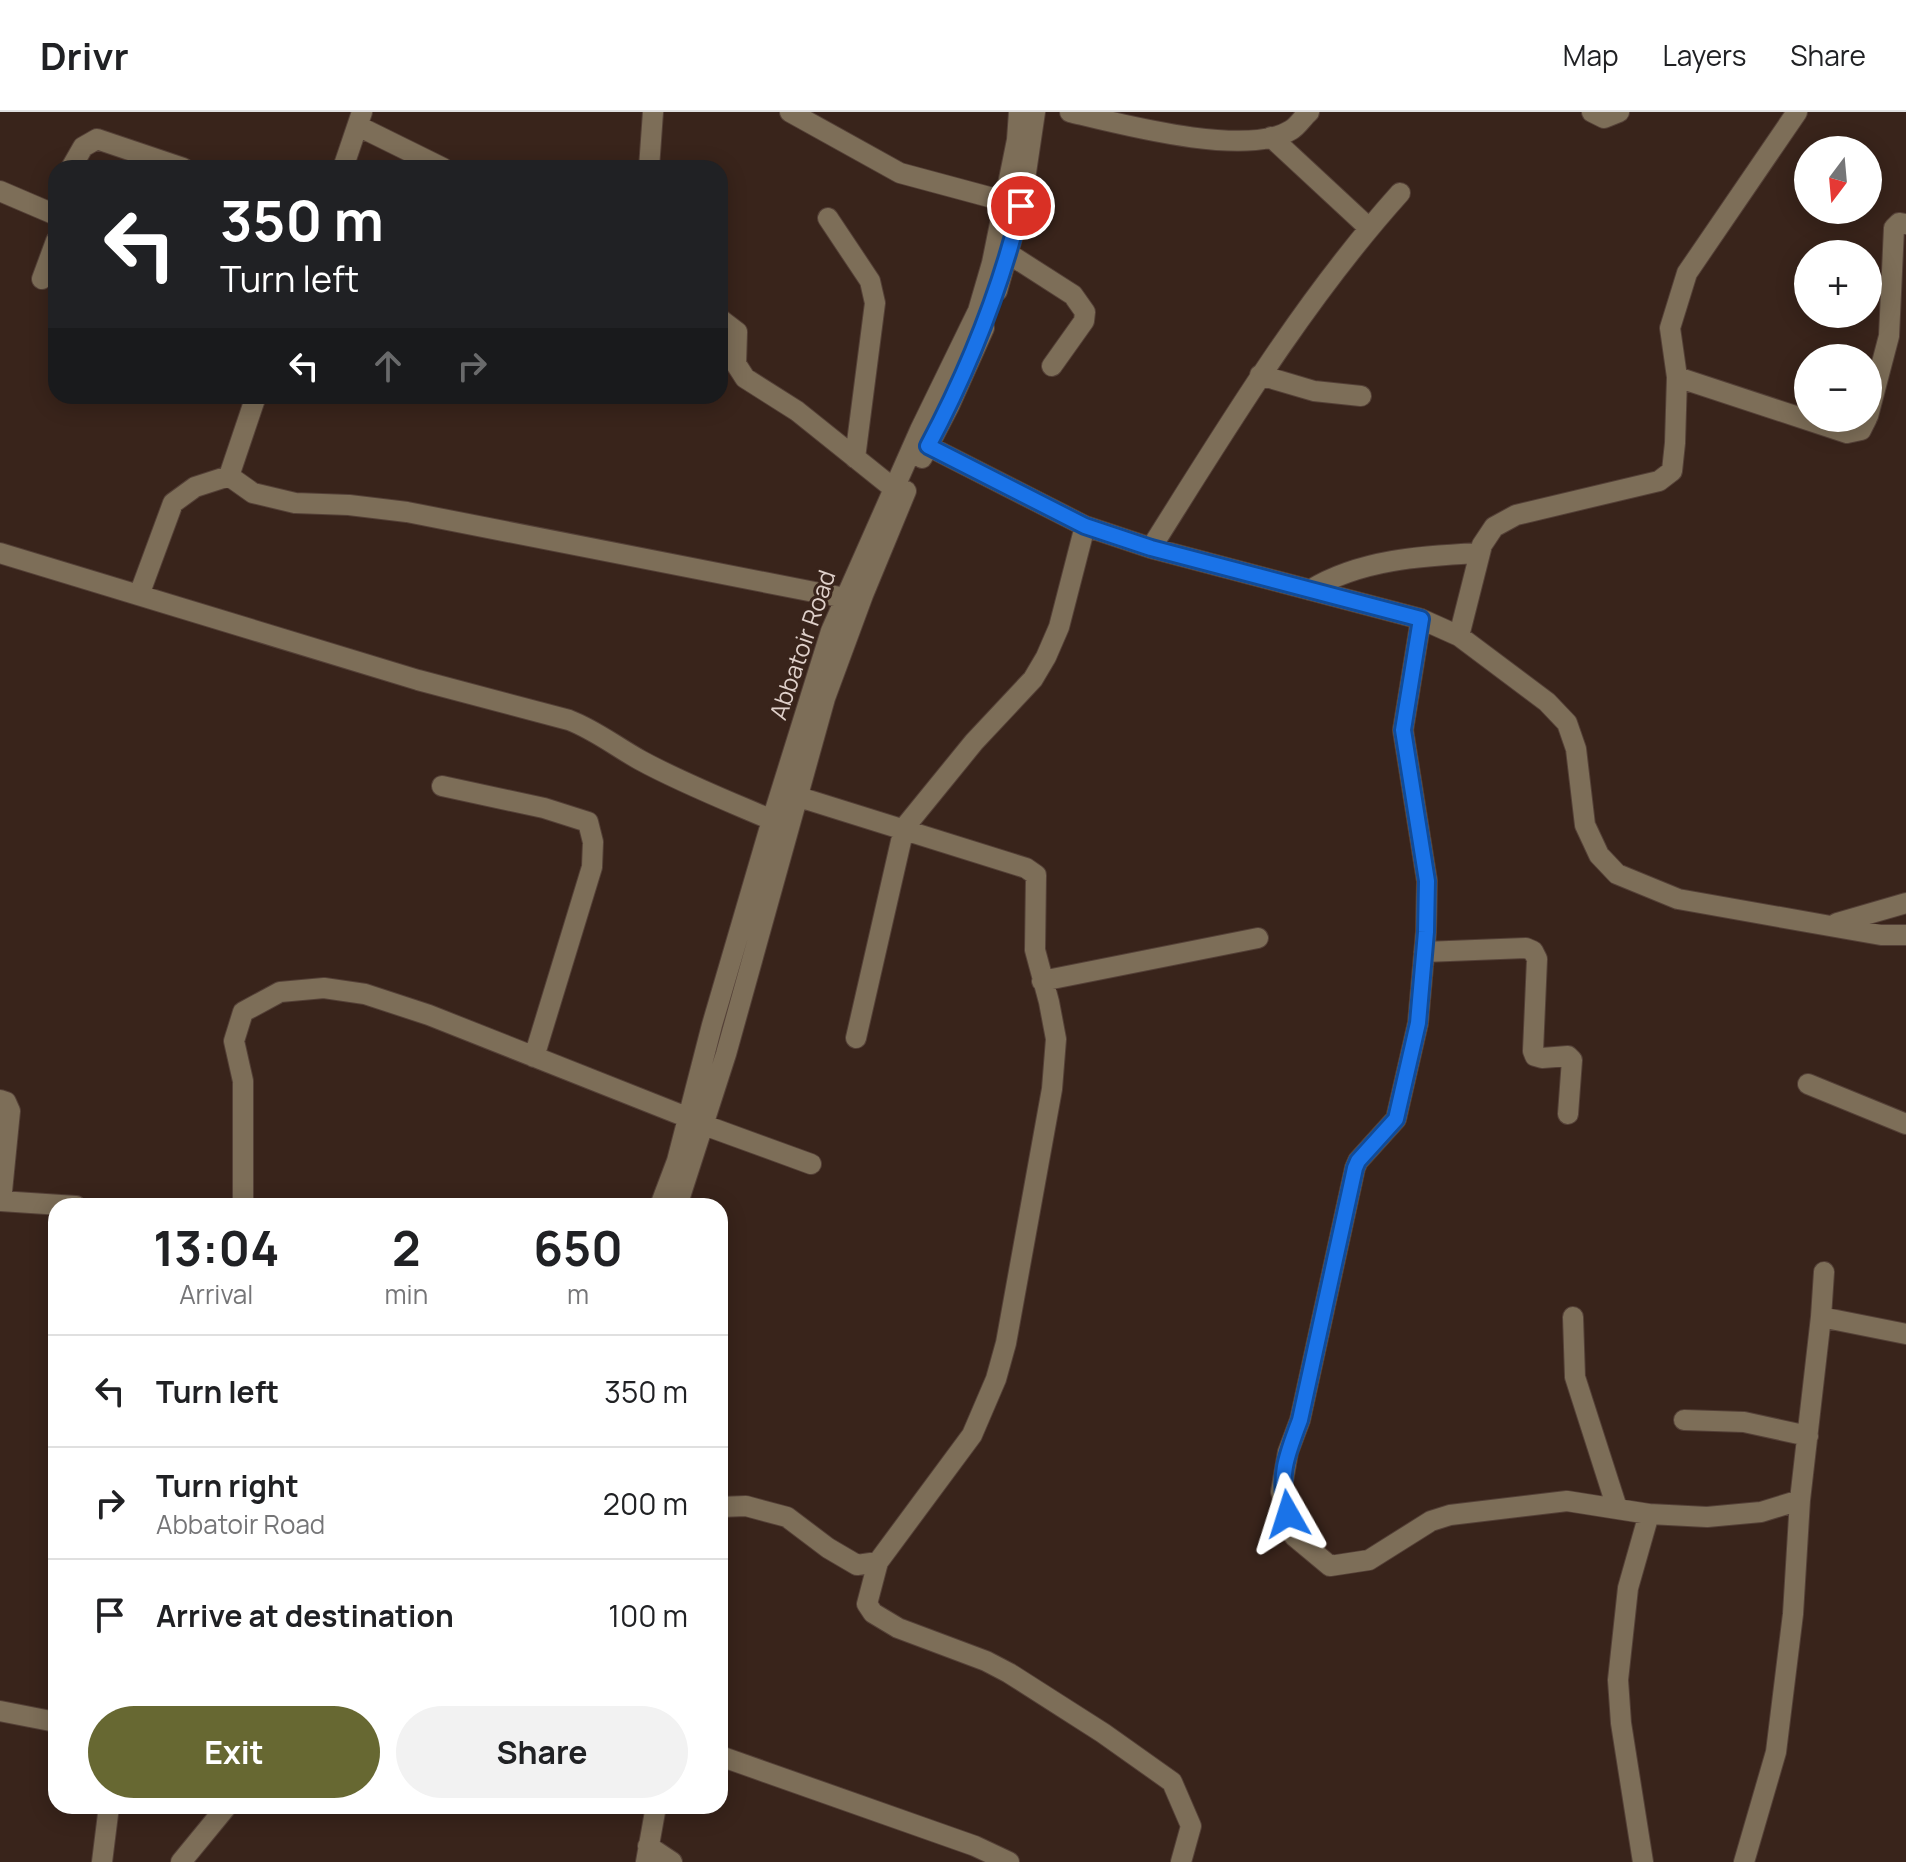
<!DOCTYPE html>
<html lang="en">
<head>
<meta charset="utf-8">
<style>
	:root { --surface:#fff; --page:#f2f2f2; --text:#202124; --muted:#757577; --line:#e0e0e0; --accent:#676832 }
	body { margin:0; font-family:Manrope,sans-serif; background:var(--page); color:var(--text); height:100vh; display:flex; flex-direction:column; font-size:30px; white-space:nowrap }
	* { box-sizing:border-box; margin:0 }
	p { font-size:26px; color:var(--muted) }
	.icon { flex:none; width:44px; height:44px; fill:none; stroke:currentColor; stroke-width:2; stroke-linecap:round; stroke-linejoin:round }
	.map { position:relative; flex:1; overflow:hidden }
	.drawer { position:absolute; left:48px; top:1086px; width:680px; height:616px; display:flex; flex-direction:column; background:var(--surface); border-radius:24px; box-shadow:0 4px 20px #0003 }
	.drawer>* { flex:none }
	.top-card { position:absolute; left:48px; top:48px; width:680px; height:244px; border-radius:24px; box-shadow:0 4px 20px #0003; background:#202124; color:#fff; overflow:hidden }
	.needle { width:52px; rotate:196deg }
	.controls { position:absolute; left:1794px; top:24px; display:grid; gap:16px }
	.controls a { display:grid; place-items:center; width:88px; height:88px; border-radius:50%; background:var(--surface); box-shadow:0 4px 20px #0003; font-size:40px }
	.pin { position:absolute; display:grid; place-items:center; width:68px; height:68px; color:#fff; margin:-34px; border:4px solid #fff; border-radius:50%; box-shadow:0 2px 8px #0007 }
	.me { position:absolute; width:88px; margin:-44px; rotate:354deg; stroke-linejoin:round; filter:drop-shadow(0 0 6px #0008) }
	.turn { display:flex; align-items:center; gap:28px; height:168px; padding:0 40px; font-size:36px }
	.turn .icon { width:104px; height:104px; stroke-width:2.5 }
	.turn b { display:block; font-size:56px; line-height:68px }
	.lanes { display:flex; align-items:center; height:76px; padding:0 40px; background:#0003; justify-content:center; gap:40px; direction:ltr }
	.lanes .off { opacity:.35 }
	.eta { display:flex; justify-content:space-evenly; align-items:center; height:136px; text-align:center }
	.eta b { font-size:48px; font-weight:700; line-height:56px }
	.primary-button { display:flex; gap:16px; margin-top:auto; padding:16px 40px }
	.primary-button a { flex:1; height:92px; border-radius:48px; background:var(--accent); color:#fff; font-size:32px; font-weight:700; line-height:92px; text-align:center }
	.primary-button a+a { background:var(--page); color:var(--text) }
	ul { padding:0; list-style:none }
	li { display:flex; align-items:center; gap:24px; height:112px; padding:0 40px; border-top:2px solid var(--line) }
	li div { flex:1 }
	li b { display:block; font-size:30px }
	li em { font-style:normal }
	header { display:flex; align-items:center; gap:48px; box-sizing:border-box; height:112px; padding:0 40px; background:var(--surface); border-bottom:2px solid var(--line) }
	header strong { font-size:38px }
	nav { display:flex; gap:44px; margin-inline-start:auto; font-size:28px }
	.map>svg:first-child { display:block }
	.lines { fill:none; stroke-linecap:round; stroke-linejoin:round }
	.minor-casing { stroke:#544037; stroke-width:22 }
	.minor { stroke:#7d6e58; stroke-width:20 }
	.route-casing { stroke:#114b97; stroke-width:20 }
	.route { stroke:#1a73e8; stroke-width:14 }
	.labels { text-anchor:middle; stroke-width:6; stroke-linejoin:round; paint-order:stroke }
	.street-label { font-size:24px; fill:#dfd0ca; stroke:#39241b }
</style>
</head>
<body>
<header>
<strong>Drivr</strong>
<nav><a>Map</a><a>Layers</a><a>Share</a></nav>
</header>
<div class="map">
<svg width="1906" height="1750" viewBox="0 0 1906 1750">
	<rect width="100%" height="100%" fill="#39241b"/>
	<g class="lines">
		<defs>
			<path id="minor" d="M790,0L900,61L1004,89
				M1070,0C1120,12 1247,46 1291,18C1298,14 1303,5 1309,0
				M1592,0L1604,6L1619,0
				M358,14L443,56
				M1271,25L1369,116
				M71,56L83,35L97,27L183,56
				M343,56L362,0
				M649,56L653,0
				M0,79L56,103
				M828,106L870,169L875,191L855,346
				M1009,142L1073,183L1085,200L1084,209L1052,254
				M42,167L56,129
				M997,179L1021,94L1035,0
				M720,207L737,220L736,252L745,266L797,299L893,376
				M1260,263L1314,279L1361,284
				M1677,265L1847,321L1861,318L1867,306
				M1868,304L1889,224L1894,116L1899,111L1906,112
				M928,334L1085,414L1151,436L1421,507L1459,524L1547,590L1567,611L1576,637L1585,713L1599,743L1617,762L1678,787L1881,823H1906
				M922,346L949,294L984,216
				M229,364L253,381L295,391L349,393L407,400L845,486
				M229,364L256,284
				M1151,436C1228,314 1303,189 1400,81
				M0,441L418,568L569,608C595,618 615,634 640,648C682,671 728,689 772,708
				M1310,478C1361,447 1422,444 1480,441
				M139,483L173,391L195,375L229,364
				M1421,507L1403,618L1427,769L1426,820L1418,911L1396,1007L1358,1049L1355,1056L1300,1308L1288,1340L1281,1380L1294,1424L1330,1454L1369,1448L1431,1409L1450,1403L1567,1389L1649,1402L1707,1405L1761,1400L1800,1388
				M1459,524L1482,433L1494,415L1516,403L1659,369L1672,359L1675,331L1677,265L1670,216L1687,161L1797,0
				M442,674L544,696L588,710L593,730L592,755L534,945
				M799,685L1026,756L1036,763L1035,838L1049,890L1056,927L1052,977L1006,1231L996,1267L972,1323L878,1450L867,1492L873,1501L898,1516L986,1549L1009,1561L1103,1621L1172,1670L1191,1714L1181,1750
				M1837,811L1906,791
				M1424,840L1526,836L1533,839L1537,847L1533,939L1535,944L1542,946L1568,944L1572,948L1568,1002
				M1042,869L1258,826
				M856,926L904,716L974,630L1033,567L1046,545L1059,515L1085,414
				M1808,972L1906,1012
				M0,988L6,990L10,999L1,1089
				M704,1013L811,1052
				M0,1089L76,1094
				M243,1094V969L234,929L243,900L280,880L324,876L365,882L429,903L689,1006
				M660,1094L677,1049L712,913L772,708L831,519L920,318L978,199L992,151L1017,28L1019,0
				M677,1094L726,942L825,586L863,483L906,379
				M1573,1205L1575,1265L1617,1396
				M1821,1205L1906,1222
				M1684,1308L1744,1310L1808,1324
				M720,1395L746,1394L787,1405L828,1436L857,1453L878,1450
				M0,1599L56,1610
				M720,1644L975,1734L1009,1750
				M648,1734L672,1750
				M102,1750L109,1694
				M181,1750L227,1694
				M646,1750L656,1694
				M1643,1750L1621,1611L1618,1568L1628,1476L1649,1402
				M1744,1750L1776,1640L1793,1502L1800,1388L1821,1205L1824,1160"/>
		</defs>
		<use href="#minor" class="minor-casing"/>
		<use href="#minor" class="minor"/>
	</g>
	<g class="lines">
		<defs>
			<path id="route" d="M1021,94C1000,179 969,257 928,334L1085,414L1151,436L1421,507L1403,618L1427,769L1426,820L1418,911L1396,1007L1358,1049L1355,1056L1300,1308C1287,1342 1277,1367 1288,1402"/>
		</defs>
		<use href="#route" class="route-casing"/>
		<use href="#route" class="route"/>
	</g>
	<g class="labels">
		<g class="street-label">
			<text transform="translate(803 533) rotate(-71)" y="8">Abbatoir Road</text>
		</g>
	</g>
</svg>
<div class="controls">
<a><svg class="needle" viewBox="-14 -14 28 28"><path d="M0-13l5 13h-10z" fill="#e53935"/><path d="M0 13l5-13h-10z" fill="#757577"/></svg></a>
<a>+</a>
<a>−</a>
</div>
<div class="pin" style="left:1021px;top:94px;background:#d93025"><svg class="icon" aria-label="arrive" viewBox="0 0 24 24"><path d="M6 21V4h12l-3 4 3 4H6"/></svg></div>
<svg class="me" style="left:1288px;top:1402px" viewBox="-20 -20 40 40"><path d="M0-17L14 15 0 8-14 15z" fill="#1a73e8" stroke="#fff" stroke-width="4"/></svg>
<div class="top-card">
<div class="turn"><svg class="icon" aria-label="left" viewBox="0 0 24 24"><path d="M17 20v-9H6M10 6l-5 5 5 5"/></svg><div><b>350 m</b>Turn left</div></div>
<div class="lanes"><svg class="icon" aria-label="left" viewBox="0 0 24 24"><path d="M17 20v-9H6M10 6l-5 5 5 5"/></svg><svg class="icon off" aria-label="ahead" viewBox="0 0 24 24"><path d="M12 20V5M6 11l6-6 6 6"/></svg><svg class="icon off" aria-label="right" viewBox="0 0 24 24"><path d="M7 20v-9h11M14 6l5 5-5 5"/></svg></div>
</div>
<section class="drawer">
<div class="eta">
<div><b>13:04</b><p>Arrival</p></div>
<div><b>2</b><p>min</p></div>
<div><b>650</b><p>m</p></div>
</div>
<ul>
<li><svg class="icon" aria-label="left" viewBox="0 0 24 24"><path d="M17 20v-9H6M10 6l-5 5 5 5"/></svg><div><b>Turn left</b></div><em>350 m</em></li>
<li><svg class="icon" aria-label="right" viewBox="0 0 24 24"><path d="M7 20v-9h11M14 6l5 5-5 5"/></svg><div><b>Turn right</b><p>Abbatoir Road</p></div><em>200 m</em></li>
<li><svg class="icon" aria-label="arrive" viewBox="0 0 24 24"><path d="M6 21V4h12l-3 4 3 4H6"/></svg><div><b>Arrive at destination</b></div><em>100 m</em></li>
</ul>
<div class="primary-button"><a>Exit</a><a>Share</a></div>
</section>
</div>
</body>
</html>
